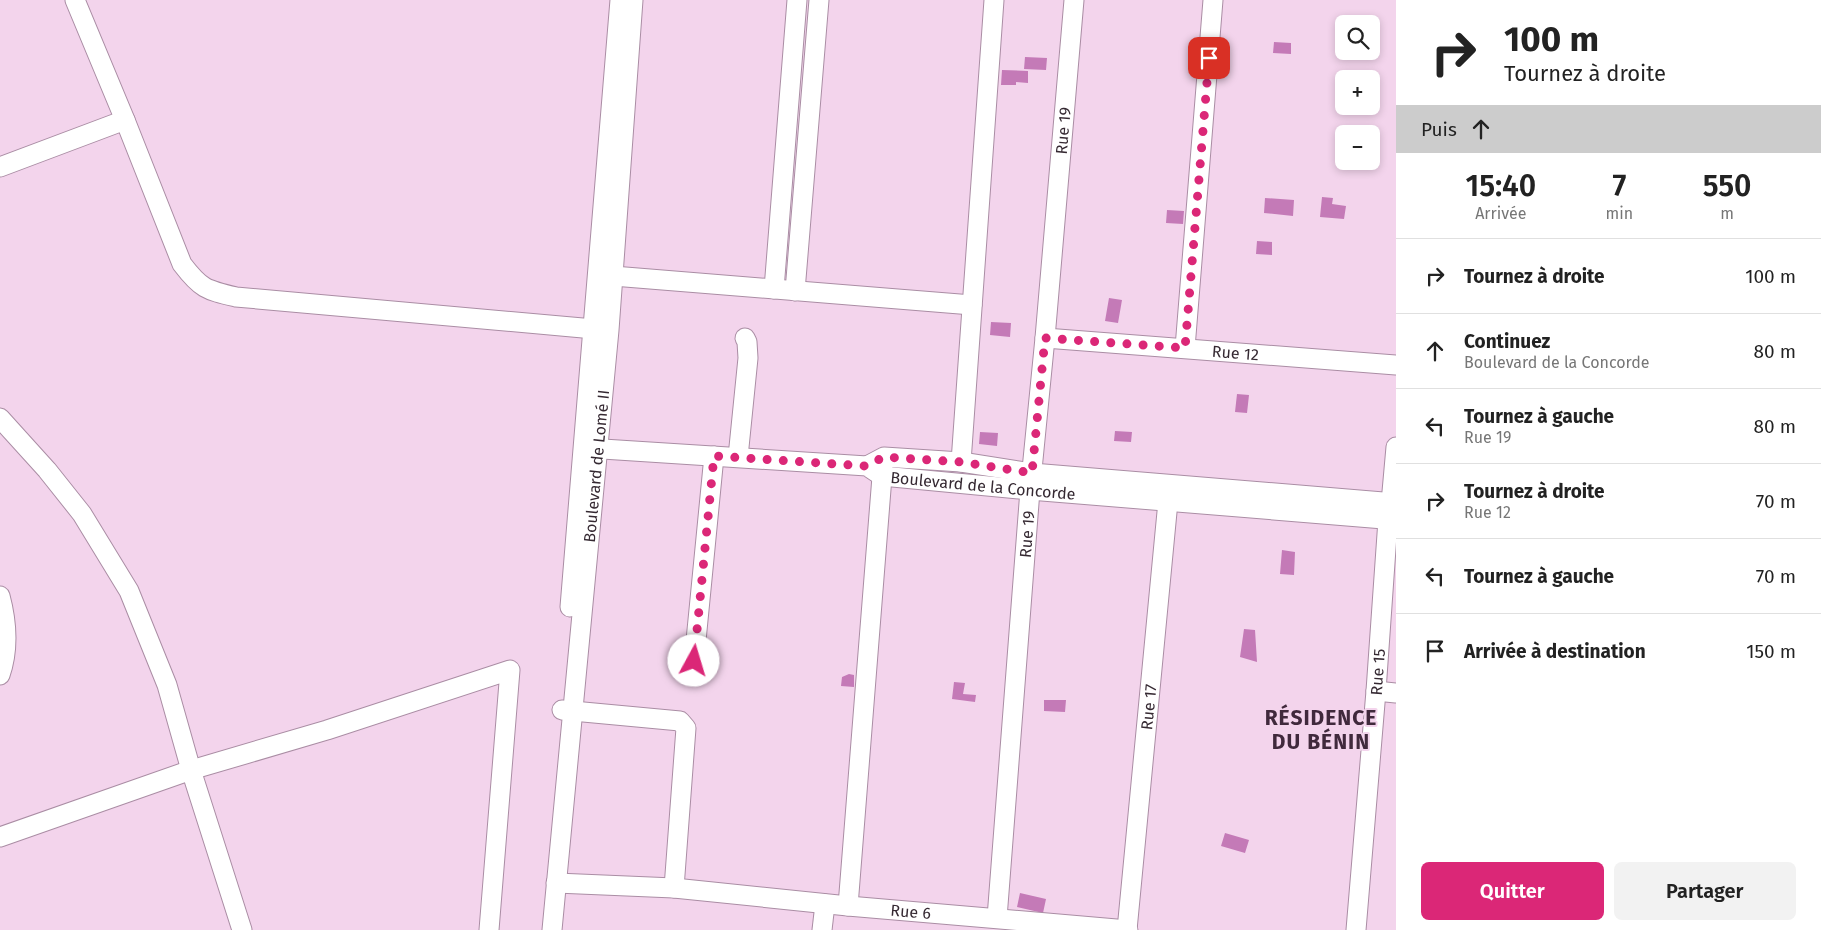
<!DOCTYPE html>
<html lang="fr">
<head>
<meta charset="utf-8">
<style>
	:root { --surface:#fff; --page:#f2f2f2; --text:#222; --muted:#767676; --line:#e0e0e0; --accent:#db2777 }
	body { margin:0; font-family:"Fira Sans",sans-serif; background:var(--page); color:var(--text); height:100vh; display:flex; flex-direction:column; font-size:19px; white-space:nowrap }
	* { box-sizing:border-box; margin:0 }
	p { font-size:16px; color:var(--muted) }
	.icon { flex:none; width:28px; height:28px; fill:none; stroke:currentColor; stroke-width:2; stroke-linecap:round; stroke-linejoin:round }
	.map { position:relative; flex:1; overflow:hidden }
	.panel { display:flex; flex-direction:column; background:var(--surface); width:425px }
	.panel>* { flex:none }
	.top-card { background:#fff; color:var(--text); overflow:hidden }
	.buttons { position:absolute; left:1335px; top:15px; display:grid; gap:10px }
	.buttons a { display:grid; place-items:center; width:45px; height:45px; border-radius:8px; background:var(--surface); box-shadow:0 2px 8px #0003; font-size:25px }
	.pin { position:absolute; display:grid; place-items:center; width:42px; height:42px; color:#fff; margin:-21px; border-radius:10px; box-shadow:0 2px 8px #0006 }
	.me { position:absolute; width:55px; margin:-28px; rotate:6deg; stroke-linejoin:round; filter:drop-shadow(0 0 4px #0008) }
	.turn { display:flex; align-items:center; gap:18px; height:105px; padding:0 25px; font-size:22px }
	.turn .icon { width:65px; height:65px; stroke-width:2.5 }
	.turn b { display:block; font-size:35px; line-height:42px }
	.then { display:flex; align-items:center; height:48px; padding:0 25px; background:#0003; gap:10px; font-size:19px }
	.eta { display:flex; justify-content:space-evenly; align-items:center; height:85px; text-align:center }
	.eta b { font-size:30px; font-weight:600; line-height:35px }
	.primary-button { display:flex; gap:10px; margin-top:auto; padding:10px 25px }
	.primary-button a { flex:1; height:58px; border-radius:8px; background:var(--accent); color:#fff; font-size:20px; font-weight:600; line-height:58px; text-align:center }
	.primary-button a+a { background:var(--page); color:var(--text) }
	ul { padding:0; list-style:none }
	li { display:flex; align-items:center; gap:15px; height:75px; padding:0 25px; border-top:1px solid var(--line) }
	li div { flex:1 }
	li b { display:block; font-size:19px }
	li em { font-style:normal }
	main { display:flex; flex:1; min-height:0 }
	.map>svg:first-child { display:block }
	.water { fill:#c47ab7 }
	.lines { fill:none; stroke-linecap:round; stroke-linejoin:round }
	.minor-casing { stroke:#aa8da4; stroke-width:21 }
	.minor { stroke:#fff; stroke-width:19 }
	.route { stroke:#db2777; stroke-width:9; stroke-dasharray:0 16.2 }
	.labels { text-anchor:middle; stroke-width:4; stroke-linejoin:round; paint-order:stroke }
	.street-label { font-size:16px; fill:#352932; stroke:#f3d4ec }
	.district-label { font-size:21px; font-weight:bold; letter-spacing:1px; fill:#40293c; stroke:#f3d4ec }
</style>
</head>
<body>
<main>
<div class="map">
<svg width="1396" height="930" viewBox="0 0 1396 930">
	<rect width="100%" height="100%" fill="#f3d4ec"/>
	<path class="water" d="M1274,42L1291,43V54L1273,53Z
		M1025,57L1047,58L1046,70L1024,69Z
		M1002,70L1028,71V83L1016,82V85H1001Z
		M1322,197L1333,198L1332,204L1346,206L1344,219L1320,217Z
		M1265,198L1294,200L1293,216L1264,213Z
		M1167,210L1184,211L1183,224L1166,223Z
		M1257,241L1272,242V255L1256,254Z
		M1109,298L1122,300L1118,323L1105,321Z
		M991,322L1011,323L1010,337L990,335Z
		M1237,394L1249,395L1247,413L1235,412Z
		M1115,431L1132,432L1131,442L1114,441Z
		M980,432L998,433L997,446L979,444Z
		M1282,550L1295,552L1294,575L1280,574Z
		M1244,629L1255,630L1257,662L1240,657Z
		M849,674L854,675V687L841,686L842,677Z
		M954,682L965,683L963,694L976,695L975,702L952,699Z
		M1044,700H1066L1065,712L1044,711Z
		M1225,833L1249,840L1245,853L1221,846Z
		M1020,893L1046,899L1043,913L1017,907Z"/>
	<g class="lines">
		<defs>
			<g id="minor">
				<path d="M75,0L125,120L182,264C201,289 206,290 236,297L605,330"/>
				<path d="M0,167L125,120"/>
				<path d="M613,276L972,305"/>
				<path d="M774,289L797,0"/>
				<path d="M795,291L819,0"/>
				<path id="s1" d="M1045,338L1396,365"/>
				<path d="M1185,348L1213,0"/>
				<path d="M0,418L47,470L82,514L129,591L167,685L191,770L242,930"/>
				<path id="s2" d="M587,448L867,466L882,476L1030,490L1396,520"/>
				<path d="M738,457L748,358L747,342L745,338"/>
				<path d="M961,462L994,0"/>
				<path d="M867,466L884,457L961,462L1032,473L1396,503"/>
				<path d="M0,596C7,622 9,649 0,675"/>
				<path d="M570,607L620,0"/>
				<path d="M694,661L714,456"/>
				<path d="M1376,691L1396,693"/>
				<path d="M562,710L680,721L686,728L674,888"/>
				<path d="M0,837L191,770L327,730L510,670L489,930"/>
				<path id="s3" d="M556,883L674,888L848,906L1128,930"/>
				<path d="M848,906L883,464"/>
				<path id="s4" d="M997,918L1030,490L1045,338L1074,0"/>
				<path id="s5" d="M552,930L609,330L633,0"/>
				<path d="M822,930L825,904"/>
				<path id="s6" d="M1127,930L1169,491"/>
				<path id="s7" d="M1356,930L1376,691L1388,520L1391,503L1396,447"/>
			</g>
		</defs>
		<use href="#minor" class="minor-casing"/>
		<use href="#minor" class="minor"/>
	</g>
	<g class="lines">
		<path class="route" d="M694,661L714,456L866,466L884,457L961,462L1032,473L1045,338L1185,348L1209,58"/>
	</g>
	<g class="labels">
		<g class="street-label">
			<text dy="6" stroke="none"><textPath href="#s4" startOffset="790">Rue 19</textPath></text>
			<text dy="6" stroke="none"><textPath href="#s1" startOffset="191">Rue 12</textPath></text>
			<text dy="6" stroke="none"><textPath href="#s5" startOffset="466">Boulevard de Lomé II</textPath></text>
			<text dy="6" stroke="none"><textPath href="#s2" startOffset="400">Boulevard de la Concorde</textPath></text>
			<text dy="6" stroke="none"><textPath href="#s4" startOffset="385">Rue 19</textPath></text>
			<text dy="6" stroke="none"><textPath href="#s7" startOffset="259">Rue 15</textPath></text>
			<text dy="6" stroke="none"><textPath href="#s6" startOffset="224">Rue 17</textPath></text>
			<text dy="6" stroke="none"><textPath href="#s3" startOffset="356">Rue 6</textPath></text>
		</g>
		<g class="district-label">
			<text x="1321" y="725">RÉSIDENCE<tspan x="1321" dy="24">DU BÉNIN</tspan></text>
		</g>
	</g>
</svg>
<div class="buttons">
<a><svg class="icon" aria-label="search" viewBox="0 0 24 24"><circle cx="10" cy="10" r="6"/><path d="M15 15l6 6"/></svg></a>
<a>+</a>
<a>−</a>
</div>
<div class="pin" style="left:1209px;top:58px;background:#d93025"><svg class="icon" aria-label="arrive" viewBox="0 0 24 24"><path d="M6 21V4h12l-3 4 3 4H6"/></svg></div>
<svg class="me" style="left:694px;top:661px" viewBox="-20 -20 40 40"><circle r="19" fill="#fff"/><path d="M0-13L10 11 0 6-10 11z" fill="#db2777"/></svg>
</div>
<section class="panel">
<div class="top-card">
<div class="turn"><svg class="icon" aria-label="right" viewBox="0 0 24 24"><path d="M7 20v-9h11M14 6l5 5-5 5"/></svg><div><b>100 m</b>Tournez à droite</div></div>
<div class="then">Puis<svg class="icon" aria-label="ahead" viewBox="0 0 24 24"><path d="M12 20V5M6 11l6-6 6 6"/></svg></div>
</div>
<div class="eta">
<div><b>15:40</b><p>Arrivée</p></div>
<div><b>7</b><p>min</p></div>
<div><b>550</b><p>m</p></div>
</div>
<ul>
<li><svg class="icon" aria-label="right" viewBox="0 0 24 24"><path d="M7 20v-9h11M14 6l5 5-5 5"/></svg><div><b>Tournez à droite</b></div><em>100 m</em></li>
<li><svg class="icon" aria-label="ahead" viewBox="0 0 24 24"><path d="M12 20V5M6 11l6-6 6 6"/></svg><div><b>Continuez</b><p>Boulevard de la Concorde</p></div><em>80 m</em></li>
<li><svg class="icon" aria-label="left" viewBox="0 0 24 24"><path d="M17 20v-9H6M10 6l-5 5 5 5"/></svg><div><b>Tournez à gauche</b><p>Rue 19</p></div><em>80 m</em></li>
<li><svg class="icon" aria-label="right" viewBox="0 0 24 24"><path d="M7 20v-9h11M14 6l5 5-5 5"/></svg><div><b>Tournez à droite</b><p>Rue 12</p></div><em>70 m</em></li>
<li><svg class="icon" aria-label="left" viewBox="0 0 24 24"><path d="M17 20v-9H6M10 6l-5 5 5 5"/></svg><div><b>Tournez à gauche</b></div><em>70 m</em></li>
<li><svg class="icon" aria-label="arrive" viewBox="0 0 24 24"><path d="M6 21V4h12l-3 4 3 4H6"/></svg><div><b>Arrivée à destination</b></div><em>150 m</em></li>
</ul>
<div class="primary-button"><a>Quitter</a><a>Partager</a></div>
</section>
</main>
</body>
</html>
